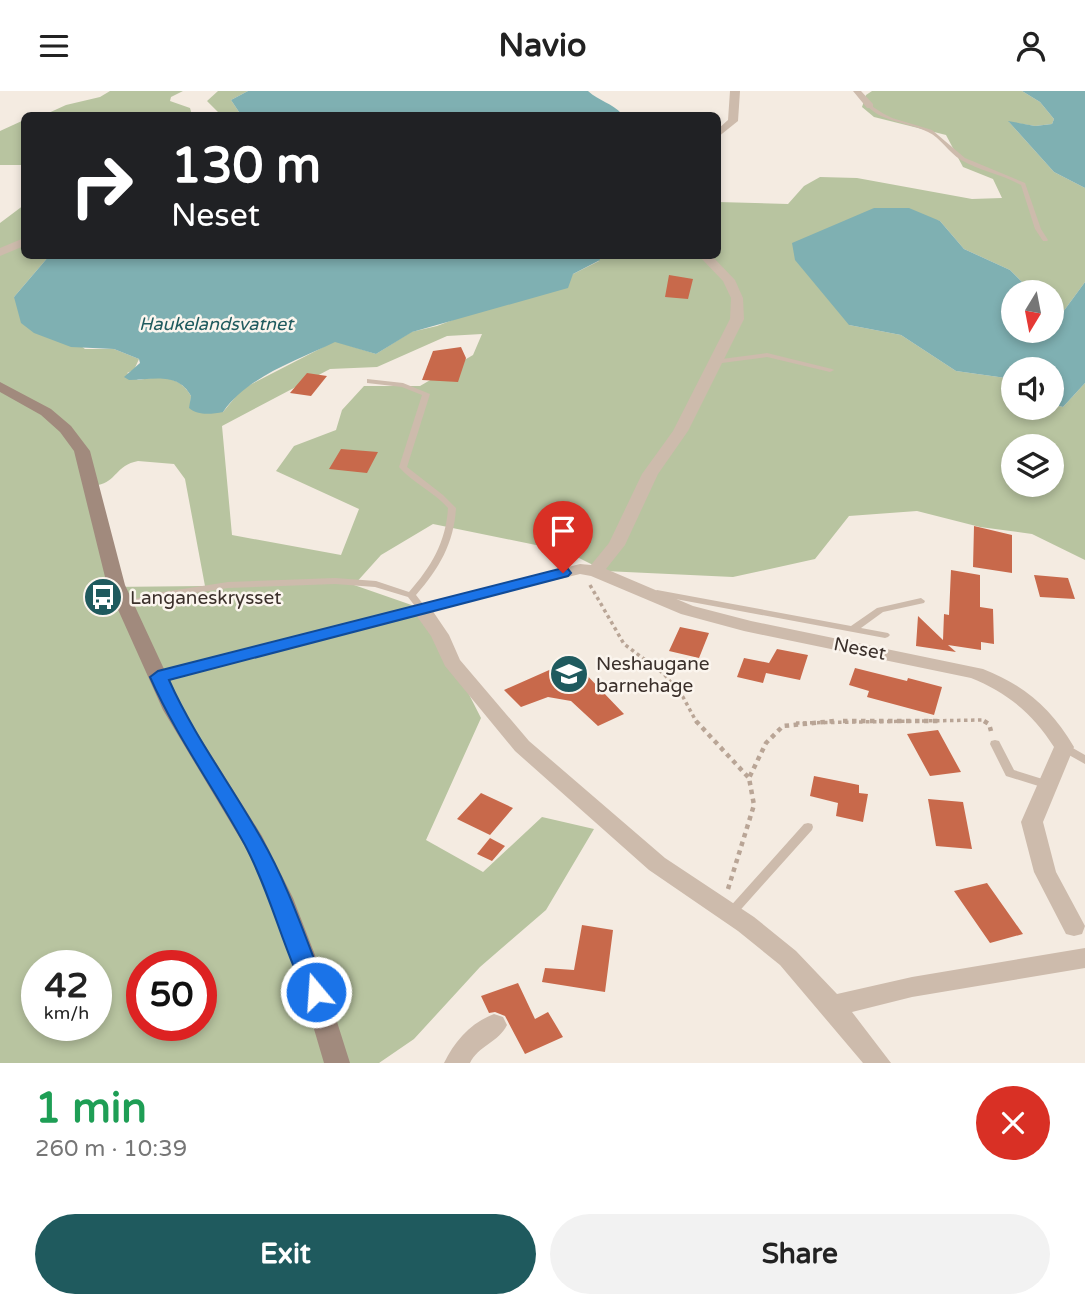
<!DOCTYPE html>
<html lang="en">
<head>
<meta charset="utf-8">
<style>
	:root { --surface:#fff; --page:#f2f2f2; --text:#222; --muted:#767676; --accent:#1f5a5e }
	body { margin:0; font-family:"Varela Round",sans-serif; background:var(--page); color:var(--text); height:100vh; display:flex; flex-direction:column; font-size:26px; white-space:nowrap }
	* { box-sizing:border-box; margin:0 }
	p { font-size:23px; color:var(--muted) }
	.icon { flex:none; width:38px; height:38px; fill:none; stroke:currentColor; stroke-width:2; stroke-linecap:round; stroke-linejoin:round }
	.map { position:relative; height:972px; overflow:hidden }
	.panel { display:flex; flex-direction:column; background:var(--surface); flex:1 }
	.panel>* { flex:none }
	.banner { position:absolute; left:21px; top:21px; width:700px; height:147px; border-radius:10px; box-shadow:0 4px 10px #0003; background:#202124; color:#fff; overflow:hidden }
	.needle { width:46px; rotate:190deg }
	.tools { position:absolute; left:1001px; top:189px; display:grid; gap:14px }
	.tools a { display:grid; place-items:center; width:63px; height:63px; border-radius:50%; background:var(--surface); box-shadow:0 4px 10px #0003; font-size:35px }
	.speed { position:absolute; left:21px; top:859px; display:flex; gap:14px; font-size:35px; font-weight:700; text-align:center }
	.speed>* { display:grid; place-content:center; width:91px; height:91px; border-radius:50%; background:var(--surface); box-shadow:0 4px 10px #0003; line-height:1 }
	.speed small { font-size:18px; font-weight:400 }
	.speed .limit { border:10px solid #d22; background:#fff; color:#111 }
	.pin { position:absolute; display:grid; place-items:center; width:60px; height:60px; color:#fff; margin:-72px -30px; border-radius:50% 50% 50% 0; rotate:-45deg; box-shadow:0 0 7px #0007 }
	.pin .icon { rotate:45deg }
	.me { position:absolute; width:77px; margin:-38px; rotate:342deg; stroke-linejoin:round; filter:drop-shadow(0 0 5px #0008) }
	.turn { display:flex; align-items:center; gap:24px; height:147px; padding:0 35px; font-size:32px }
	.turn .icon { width:91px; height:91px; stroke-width:2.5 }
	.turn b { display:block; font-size:49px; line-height:60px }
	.round { display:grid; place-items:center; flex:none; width:74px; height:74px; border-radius:37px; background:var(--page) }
	.headline { display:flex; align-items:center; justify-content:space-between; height:119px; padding:0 35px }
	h1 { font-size:42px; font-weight:700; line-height:52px; color:#1e9e55 }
	.primary-button { display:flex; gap:14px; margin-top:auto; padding:14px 35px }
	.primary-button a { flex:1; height:80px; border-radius:42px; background:var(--accent); color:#fff; font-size:28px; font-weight:700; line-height:80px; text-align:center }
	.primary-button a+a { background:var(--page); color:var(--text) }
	header { display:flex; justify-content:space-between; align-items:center; height:91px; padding:0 35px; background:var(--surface); font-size:32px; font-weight:700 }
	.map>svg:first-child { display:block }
	.green { fill:#b8c4a0; fill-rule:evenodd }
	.water { fill:#7fb0b2 }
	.building { fill:#c8694b }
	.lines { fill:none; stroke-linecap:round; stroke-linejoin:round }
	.path-far1 { stroke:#b9a596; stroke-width:3.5; stroke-dasharray:3.5 3.5; stroke-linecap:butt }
	.path { stroke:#b9a596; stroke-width:4.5; stroke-dasharray:4.5 4.5; stroke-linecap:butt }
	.service { fill:#cdbbac; fill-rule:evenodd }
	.minor { fill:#cdbbac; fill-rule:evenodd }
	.secondary { fill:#a18a7d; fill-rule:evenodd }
	.route { fill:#1a73e8; stroke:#114b97; stroke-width:2 }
	.labels { text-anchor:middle; stroke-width:5; stroke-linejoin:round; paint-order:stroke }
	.far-water-label { font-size:18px; font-style:italic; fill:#1f5a5e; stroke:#fbf5ee }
	.poi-label { font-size:19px; fill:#3b302b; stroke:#fbf5ee; text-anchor:start }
	.street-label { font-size:19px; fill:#3b302b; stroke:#fbf5ee }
</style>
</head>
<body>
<header><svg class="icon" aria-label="menu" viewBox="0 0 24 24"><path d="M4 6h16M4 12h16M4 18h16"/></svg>Navio<svg class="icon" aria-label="person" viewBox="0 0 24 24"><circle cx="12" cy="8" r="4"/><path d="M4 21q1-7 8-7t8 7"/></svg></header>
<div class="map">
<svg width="1085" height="972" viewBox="0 0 1085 972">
	<rect width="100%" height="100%" fill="#f4ebe1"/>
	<path class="green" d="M110,0H183L171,6L170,10L190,17L192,24H44L66,14L100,6Z
		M218,0H248L231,9L241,24H221L207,10Z
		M872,0H1022L1040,11L1054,28L1052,33L1035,35L1009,31L1054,81L1085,97V191L1063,221L1052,217V201H1032L1010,179L964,158L940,130L874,117L849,234L901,244L956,280L1013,288V317H1052V313L1063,316L1085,292V469L1032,443L980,436L917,420L849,425L815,468L733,486L605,480L565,460L433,433L381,464L354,494L426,519L481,627L426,749L483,781L542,726L594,738L546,819L480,876L414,948L379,972H0V132L24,114V164L49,165L14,206L85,258H114L139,268L134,279L127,282L138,289C158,285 180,284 191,305L190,317L223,321L242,298L335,250L376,263L411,241L437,235L573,183L599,170L598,165L718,164V111L788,113L804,95L820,86L857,87L972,108L1002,107L993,88L963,76L946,44L874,26L862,16L866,4ZM482,243L473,264L420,295H364L342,319L336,339L294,355L276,380L359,418L341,464L232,444L222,335L330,278L377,276L447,245ZM1013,355H1052V394H1013ZM138,370L174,373L185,388L205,495L109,496L98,394C116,391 116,374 138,370ZM37,875H96V934H37ZM142,875H201V934H142Z
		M24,29V74H0V40Z"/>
	<path class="water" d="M248,0H588C599,10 612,12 622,23L241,24L231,9Z
		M1022,0H1085V97L1054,81L1008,30L1035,35L1052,33L1054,28L1040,11Z
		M874,117H909L940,130L964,158L1010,179L1032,201H1013V240H1052V217L1063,221L1085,191V292L1063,316L1052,313V278H1013V288L956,280L901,244L849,234L795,169L792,152Z
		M598,165L600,169L573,183L568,197L412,241L376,263L335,251C296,270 248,285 223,321C212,323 198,325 189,317L191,305C178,280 151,289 129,289L124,286L140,272L139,268L114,258L71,256L34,242L21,232L14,206L49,165Z"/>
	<path class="building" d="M669,184L693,188L688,208L665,206Z
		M461,256L466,267L458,291L422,289L433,260Z
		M307,282L327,285L311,305L290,302Z
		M341,358L378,361L367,382L329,378Z
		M974,435L1012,444V482L973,476Z
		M951,479L980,484V516L993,518L994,553L981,551V559L948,554L956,561L916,555L918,525L943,549L944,523L949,524Z
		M1034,484L1068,487L1075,508L1040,506Z
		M680,536L709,542L699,567L669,560Z
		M777,558L808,564L800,589L766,582L763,592L737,586L744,567L769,572Z
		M557,573L579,576L624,623L598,635L571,610L548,606L521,616L504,599L556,576Z
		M855,577L907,590L908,587L942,596L934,624L867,606L869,600L849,594Z
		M938,639L961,681L930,685L907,643Z
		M814,685L859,694V702L868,703L863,731L836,725L838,712L810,705Z
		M481,702L513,717L490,744L457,728Z
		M928,708L963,711L972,758L936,755Z
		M490,747L505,755L492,770L477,763Z
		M987,792L1023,843L990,852L954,800Z
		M582,834L613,839L605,901L542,891L545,877L574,879Z
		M518,892L535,928L548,921L563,946L525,963L505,925L495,921L489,922L481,905Z"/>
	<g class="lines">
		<path class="path-far1" d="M590,494L624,553L664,583L683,606L697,632
			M796,632L982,629L987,632"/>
		<path class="path" d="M696,630L749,687
			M843,630H938
			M984,630L989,633L991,640
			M728,798L754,714L749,687L766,652L783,635L834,630"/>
		<path class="service" d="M870,14L884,23L892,27L932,39L965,67L1025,92L1041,138L1048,149L1047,150H1043L1035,138L1021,94C1001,83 980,80 961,69C948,61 941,47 928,41C908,31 885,32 868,16V15Z
			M767,262L832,278L834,279L830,281L767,266L714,273L711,271L714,269Z
			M367,288L403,292L430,303L407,376L443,404L456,417C454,452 439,478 416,504L426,517L424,519H418L408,506L375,496L335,493L228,497L157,508L126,516L123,515L122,513L123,511L157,502L228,491L335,487L376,490L409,501C431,476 446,451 448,417C434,401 413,392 399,376L422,304L402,296L367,292Z
			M657,499L851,535L877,517L921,507L925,510L924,512L883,521L861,537L888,542L890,544L888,546L885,547L654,504L653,502Z
			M995,649L999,650L1014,679L1052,691L1053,694L1052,697L1048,698L1006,685L990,653L991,650Z
			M1064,652L1085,664V673L1060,659L1059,656L1060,653Z
			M808,732L812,733L813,736L812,739L735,825L731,827L727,825L725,822L727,819L804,733Z"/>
		<path class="minor" d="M730,0H740L738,30L718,46V38L728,29Z
			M853,0H861L873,13V17H867Z
			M24,147V155L0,165V157Z
			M698,164H711L735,189L743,207L744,228L688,340L658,383L625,454L606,478L693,515L751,530L983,578C1024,594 1051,617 1074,656L1043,731L1056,781L1085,835L1082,843L1074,845L1066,843L1034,781L1021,731L1054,656C1033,623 1008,602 971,587L744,540L681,523L591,485L580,483L432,519L449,544L460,569L529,650L665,767L754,826L796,860L837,903L912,886L1085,857V877L912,906L852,921L891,972H863L780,874L738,840L649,779L515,660L445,575L431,545L416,524L158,592L151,590L148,586L151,582L580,473L591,474L609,452L642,383L673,340L730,228L731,207L723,190Z
			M494,923L503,926L507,934C499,951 478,955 470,972H444C455,950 470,932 494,923Z"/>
		<path class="secondary" d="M0,291L51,318L71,335L90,360L125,494L183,619L262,745L293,807L320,877L350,972H324L296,877L271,807L244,754L163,619L107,494L74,360L60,341L41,324L0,301Z"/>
	</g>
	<path class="route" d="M563,477L568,478L571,482L568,485L169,589C194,645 231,694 261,747C289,795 306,849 327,901L323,908L316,910L308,908C283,858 271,803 245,754C214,697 176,645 150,586L158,580Z"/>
	<defs>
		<symbol id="bus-disc" viewBox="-11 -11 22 22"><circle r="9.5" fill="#1f5a5e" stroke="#fbf5ee"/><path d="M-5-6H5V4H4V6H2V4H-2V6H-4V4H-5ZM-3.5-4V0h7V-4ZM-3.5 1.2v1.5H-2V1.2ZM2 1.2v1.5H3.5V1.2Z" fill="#fff"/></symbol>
		<symbol id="school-disc" viewBox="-11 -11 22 22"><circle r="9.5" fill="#1f5a5e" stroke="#fbf5ee"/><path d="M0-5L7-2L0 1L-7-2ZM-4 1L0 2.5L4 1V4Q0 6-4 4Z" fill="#fff"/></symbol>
	</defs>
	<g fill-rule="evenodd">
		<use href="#bus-disc" x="81" y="484" width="44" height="44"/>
		<use href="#school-disc" x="547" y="561" width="44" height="44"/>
	</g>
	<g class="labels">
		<g class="far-water-label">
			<text x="216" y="239">Haukelandsvatnet</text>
		</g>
		<g class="poi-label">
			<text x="130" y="513">Langaneskrysset</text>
			<text x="596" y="579">Neshaugane<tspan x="596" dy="22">barnehage</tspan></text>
		</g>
		<g class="street-label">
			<text transform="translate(860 557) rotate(11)" y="7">Neset</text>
		</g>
	</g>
</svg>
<div class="tools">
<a><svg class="needle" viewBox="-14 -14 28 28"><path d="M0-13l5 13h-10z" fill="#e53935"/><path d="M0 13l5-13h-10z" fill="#767676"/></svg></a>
<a><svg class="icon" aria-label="sound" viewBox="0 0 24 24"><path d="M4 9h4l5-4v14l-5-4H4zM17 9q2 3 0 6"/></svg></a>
<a><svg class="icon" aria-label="layers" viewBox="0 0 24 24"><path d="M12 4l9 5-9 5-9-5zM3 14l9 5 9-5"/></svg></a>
</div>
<div class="speed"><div>42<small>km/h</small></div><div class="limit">50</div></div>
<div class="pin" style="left:563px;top:482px;background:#d93025"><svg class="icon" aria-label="arrive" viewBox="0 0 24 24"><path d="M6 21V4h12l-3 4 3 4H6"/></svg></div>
<svg class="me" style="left:316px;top:901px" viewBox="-20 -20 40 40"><circle r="17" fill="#1a73e8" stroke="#fff" stroke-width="3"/><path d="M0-11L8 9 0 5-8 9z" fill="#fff"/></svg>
<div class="banner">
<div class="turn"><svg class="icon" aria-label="right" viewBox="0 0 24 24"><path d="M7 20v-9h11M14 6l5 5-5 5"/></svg><div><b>130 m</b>Neset</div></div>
</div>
</div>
<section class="panel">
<div class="headline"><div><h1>1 min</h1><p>260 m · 10:39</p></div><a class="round" style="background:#d93025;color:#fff"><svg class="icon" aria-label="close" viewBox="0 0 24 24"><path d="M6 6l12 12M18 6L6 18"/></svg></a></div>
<div class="primary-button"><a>Exit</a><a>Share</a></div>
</section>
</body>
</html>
